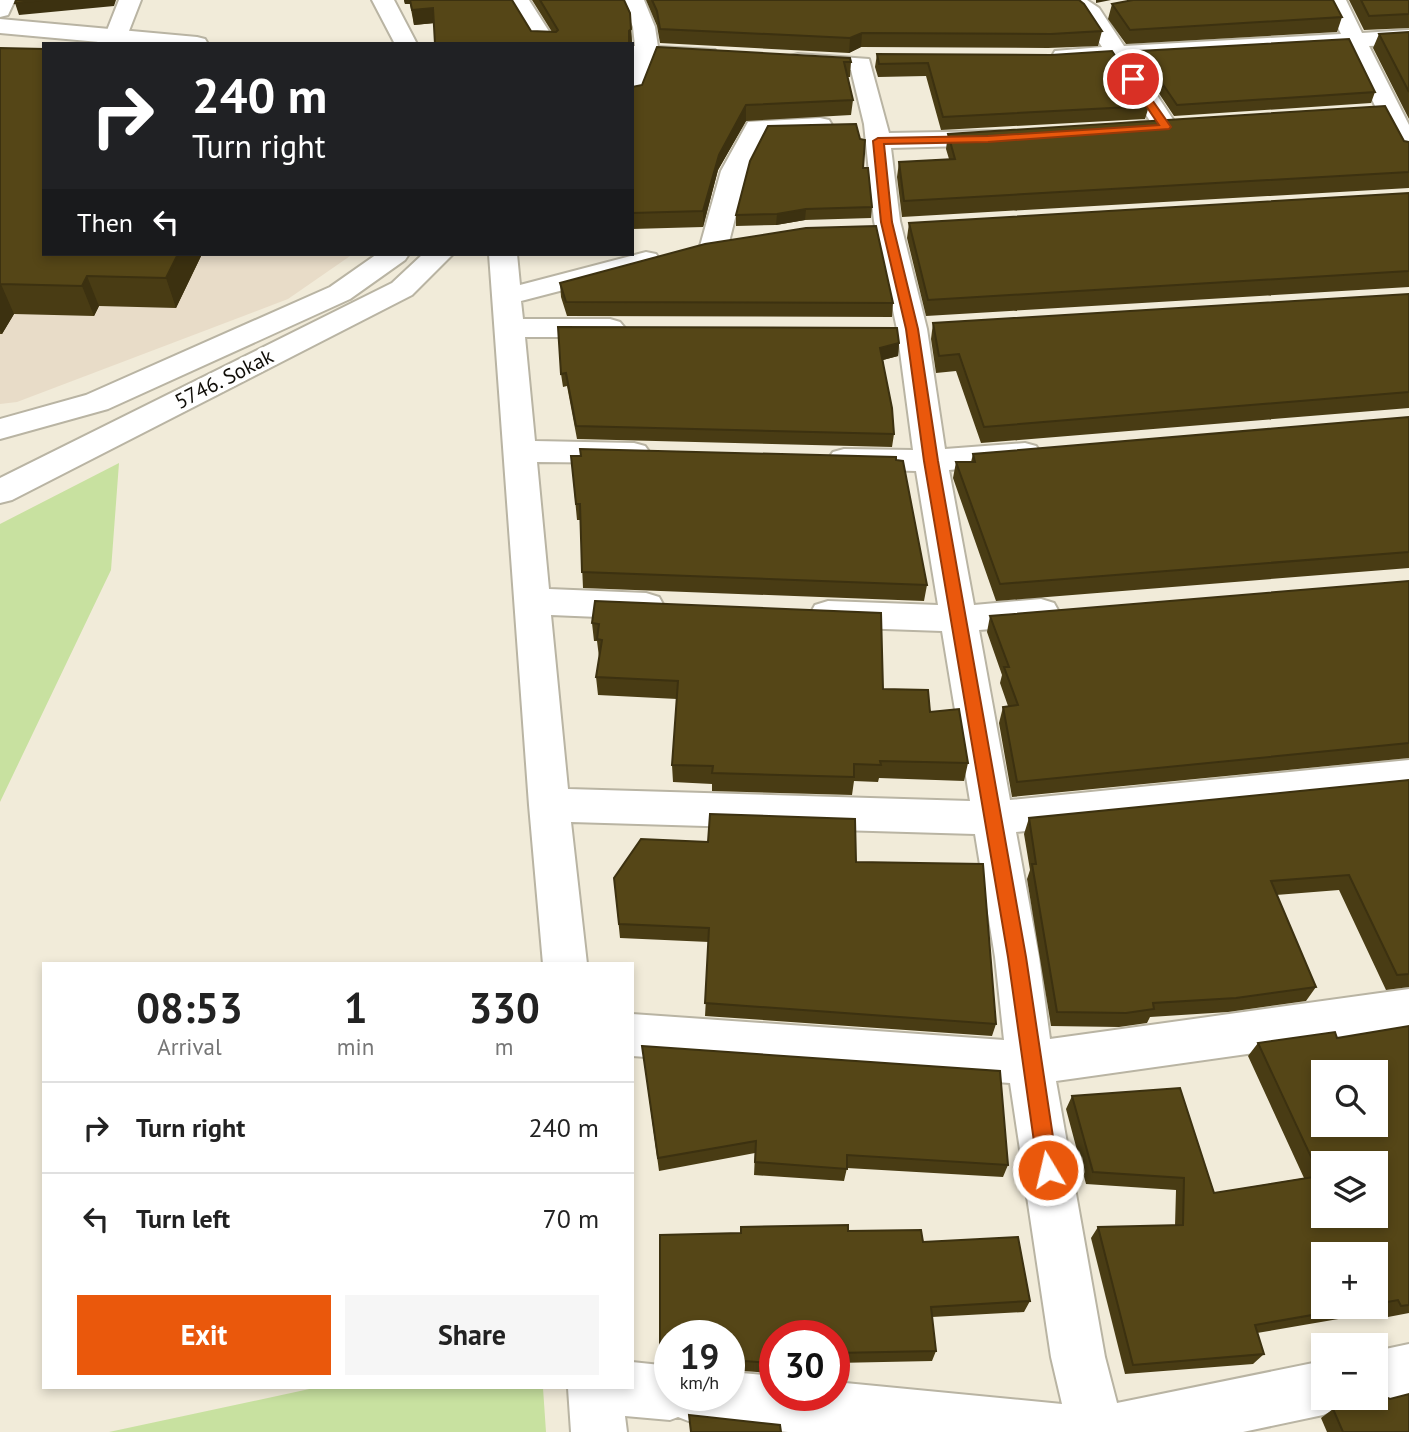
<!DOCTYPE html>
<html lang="en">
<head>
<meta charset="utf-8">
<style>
	:root { --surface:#fff; --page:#f6f6f6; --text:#222; --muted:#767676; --line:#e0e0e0; --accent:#ea580c }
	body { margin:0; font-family:"PT Sans",sans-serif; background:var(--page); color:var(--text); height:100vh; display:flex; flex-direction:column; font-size:26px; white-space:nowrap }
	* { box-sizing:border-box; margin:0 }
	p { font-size:23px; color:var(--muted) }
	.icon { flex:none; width:38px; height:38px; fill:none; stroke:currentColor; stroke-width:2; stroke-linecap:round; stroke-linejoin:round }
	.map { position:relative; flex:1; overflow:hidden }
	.side { position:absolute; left:42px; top:962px; width:592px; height:427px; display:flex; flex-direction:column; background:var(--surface); border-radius:0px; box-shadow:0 4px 10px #0003 }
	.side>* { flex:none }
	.banner { position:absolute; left:42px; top:42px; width:592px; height:214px; border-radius:0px; box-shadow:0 4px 10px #0003; background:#202124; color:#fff; overflow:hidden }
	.tools { position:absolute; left:1311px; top:1060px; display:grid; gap:14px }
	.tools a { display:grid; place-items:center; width:77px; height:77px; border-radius:0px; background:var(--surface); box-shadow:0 4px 10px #0003; font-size:35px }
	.speed { position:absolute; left:654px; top:1320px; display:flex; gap:14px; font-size:35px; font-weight:700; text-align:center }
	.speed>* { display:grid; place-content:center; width:91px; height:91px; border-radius:50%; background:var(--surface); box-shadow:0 4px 10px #0003; line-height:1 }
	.speed small { font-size:18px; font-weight:400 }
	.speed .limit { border:10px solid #d22; background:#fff; color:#111 }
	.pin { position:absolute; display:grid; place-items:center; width:60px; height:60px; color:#fff; margin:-30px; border:4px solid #fff; border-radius:50%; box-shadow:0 2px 7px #0007 }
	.me { position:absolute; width:77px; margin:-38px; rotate:351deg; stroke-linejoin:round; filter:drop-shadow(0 0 5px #0008) }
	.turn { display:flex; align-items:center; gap:24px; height:147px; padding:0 35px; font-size:32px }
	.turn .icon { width:91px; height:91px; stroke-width:2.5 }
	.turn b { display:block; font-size:49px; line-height:60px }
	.then { display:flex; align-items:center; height:66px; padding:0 35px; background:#0003; gap:14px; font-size:26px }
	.eta { display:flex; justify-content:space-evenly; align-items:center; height:119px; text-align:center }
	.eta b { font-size:42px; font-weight:800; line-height:49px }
	.cta { display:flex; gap:14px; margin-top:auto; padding:14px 35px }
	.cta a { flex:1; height:80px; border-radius:0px; background:var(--accent); color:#fff; font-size:28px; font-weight:800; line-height:80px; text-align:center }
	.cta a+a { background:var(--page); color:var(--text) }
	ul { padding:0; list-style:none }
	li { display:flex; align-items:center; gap:21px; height:91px; padding:0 35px; border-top:2px solid var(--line) }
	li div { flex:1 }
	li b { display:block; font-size:26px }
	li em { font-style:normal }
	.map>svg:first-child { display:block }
	.industrial { fill:#e8dcc8 }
	.green { fill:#c8e1a0 }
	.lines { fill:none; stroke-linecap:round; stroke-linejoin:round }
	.street-casing { stroke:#b9b4a3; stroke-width:4 }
	.secondary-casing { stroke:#b9b4a3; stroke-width:4 }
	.street { fill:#fff; fill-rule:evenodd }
	.secondary { fill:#fff; fill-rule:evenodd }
	.wall { fill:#493c14; fill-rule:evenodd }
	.shaded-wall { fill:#3c3110 }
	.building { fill:#554617; stroke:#3c3110; stroke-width:2; fill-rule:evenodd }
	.route { fill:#ea580c; stroke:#983908; stroke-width:2 }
	.labels { text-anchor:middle; stroke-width:7; stroke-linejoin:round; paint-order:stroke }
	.far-street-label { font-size:21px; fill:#100e08; stroke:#fff }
</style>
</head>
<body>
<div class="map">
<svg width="1409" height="1432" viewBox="0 0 1409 1432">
	<rect width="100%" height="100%" fill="#f1ebd9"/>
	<path class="industrial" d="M0,53L44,254H353L288,299L17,402L0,404Z"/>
	<path class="green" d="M119,463L111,570L0,802V524Z
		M314,1388H543L546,1432H109Z"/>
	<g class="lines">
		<defs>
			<path id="street" d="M0,0H15L8,15L0,17Z
				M119,0H141L127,36L120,44H95L106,33Z
				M507,0H529L557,44H535Z
				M622,0H644L655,27L658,47L715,50L718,55L715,60L707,62L656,60L640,99L632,101V46H635L633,27Z
				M1062,0H1087L1099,8L1124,46L1341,34L1324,0H1346L1362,33L1409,30V44L1369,46L1409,125V158L1400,155L1396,150L1347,47L1133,59L1178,127L1175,132C1157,137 1132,140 1114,135L1111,130L1114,125L1150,121L1111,60L1063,63L1055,61L1052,56L1055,51L1102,47L1083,17Z
				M798,54L869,59L889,133L1000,131L1009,133L1012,138L1009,143L1000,145L891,148L900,221L927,329L945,449L1025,443L1036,446L1041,453L1036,460L1025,463L949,470L974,605L1041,599L1054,603L1059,612L1054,621L1041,625L979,630L1010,800L1409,760V792L1016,832L1039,957L1050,1039L1409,989V1031L1056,1081L1105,1357L1117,1403L1323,1361V1398H1346L1342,1407L1323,1415L1243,1432H788L691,1422L678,1417L670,1420L625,1416L627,1432H571L568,1388H632V1362L670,1366V1395H730V1372L775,1376V1395H835V1382L1062,1404L1051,1357L1010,1083L632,1056V1014L1004,1040L995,957L975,834L571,822L587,964H543L529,805L489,254H517L520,285L646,252L656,254L660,260L656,266L521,301L523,319H610L620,322L625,328L620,334L610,337H525L535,441L634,443L645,446L650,453L645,460L634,463L537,462L549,589L646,593L659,597L664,606L659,615L646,619L551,615L568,789L970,801L942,631L828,627L815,623L810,614L815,605L828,601L938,605L916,471L844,469L833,466L828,459L833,452L844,449L913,450L897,329L874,221L864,124L851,70L790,66L787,61L790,56Z
				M820,118L829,120L832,125L829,130L766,134L747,171L728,246L724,252L714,254L704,252L700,246L721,171L748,122Z
				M1409,1344V1398L1376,1405L1360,1398H1376V1351Z"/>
			<path id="secondary" d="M372,0H394L417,44H395Z
				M0,19L197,37L205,39L208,44H121L0,33Z
				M377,254H409L405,260L350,299L108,409L0,439V419L86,395L330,287Z
				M423,254H453L412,295L12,500L0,503V478L392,283Z"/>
		</defs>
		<use href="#street" class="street-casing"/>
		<use href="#secondary" class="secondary-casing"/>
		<use href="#street" class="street"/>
		<use href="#secondary" class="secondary"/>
	</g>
	<path class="wall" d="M404,0H512L531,31L552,32L532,0H624L631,29L632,43L434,23L414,25L410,4H405Z
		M646,0H1079L1102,31L1098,46L1048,48L861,47L849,53L660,43L657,26Z
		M1349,0H1409V28L1364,30Z
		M1112,4L1342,17L1337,32L1126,44L1108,19Z
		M1409,32V119L1373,48L1379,34Z
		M657,47L851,62L850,77H848L853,100L851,115L746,121L718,170L703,227L632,229V87L642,85Z
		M0,48L44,254H202L176,308L99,306L94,316L14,314L2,334H0Z
		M1140,51L1375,92L1371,103L1174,116L1138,62Z
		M877,54L1149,106L1145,119L941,130L926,76L878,77L875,67Z
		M948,134L1404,141L1409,142V188L902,217L897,177L899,162L949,159L946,149Z
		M863,168L872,207L871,218L805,220L776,225L736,226V215Z
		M1409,193V287L926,316L907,238L909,223Z
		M560,283L893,303L892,317L567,316L561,297Z
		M1409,294V408L981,443L956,371L936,373L931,339L933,323Z
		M899,343L898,356L883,360L894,434L892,447L577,439L567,386L563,387L561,374Z
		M1409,417V568L996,601L953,478L956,462H971L973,454Z
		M580,449L896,460L927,585L924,601L583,588L580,520H577L571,456H581Z
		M1409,581V758L1012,797L999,723L1003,707L1008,706L1000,683L1002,675L987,632L990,616Z
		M595,601L883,689L930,712L968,763L964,781L879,778L878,782L854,781L852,795L712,791V784L673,782L672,765L677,699L598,695L596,677L599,657L597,641H594L592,623Z
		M1409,780V987L1386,990L1339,890L1276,895L1316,987L1306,1001L1228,1012L1150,1017L1147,1023L1119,1027L1051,1026L1027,879L1030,870L1024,834L1029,818Z
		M856,862L996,1024L992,1036L705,1016L709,942L620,938L614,878Z
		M1409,1026V1313L1388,1317L1385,1311L1257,1333L1264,1354L1253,1364L1125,1374L1091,1238L1098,1227L1175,1226L1176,1190L1086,1184L1066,1109L1072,1096L1214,1193L1304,1178L1248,1056L1258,1043L1337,1038ZM1376,1255V1307H1323Z
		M642,1046L1008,1165L1003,1177L847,1168L844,1181L754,1175L755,1153L659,1171Z
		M848,1225V1231L921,1230L923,1242L1018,1237L1030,1301L1024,1312L932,1317L936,1351L932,1361L835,1363V1335H775V1364H770L769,1373L730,1370V1335H670V1364L661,1362L660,1235L741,1233V1227Z
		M1352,1398L1390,1399L1409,1432H1327L1321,1418L1333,1409L1346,1404Z"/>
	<path class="shaded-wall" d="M42,0H116L114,6L19,15L15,3Z
		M404,0H410V4H405Z
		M1096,0H1111L1096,3Z
		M433,8L435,23L414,25L412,10Z
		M631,29L632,43L629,44V31Z
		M862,33L861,47L849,53L850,38Z
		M746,105V121L718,170L703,227V211L719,155Z
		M806,209L805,220L776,225L777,214Z
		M178,254H202L176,308L166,278Z
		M87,276L99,306L94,316L82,286Z
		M1,284L14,314L2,334L0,330V285Z
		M899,343L898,356L879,361L880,348Z"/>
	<path class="building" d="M16,0H42L15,3Z
		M410,0H512L531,31L556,32L558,30L540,0H624L630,13L631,29L629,31V44H435L433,8L412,10Z
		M652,0H1079L1084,4L1102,31L1051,34L862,33L850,38L660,29L657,11Z
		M1133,0H1333L1342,17L1130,30L1112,4Z
		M1361,0H1409V14L1369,16Z
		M1409,32V92L1379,34Z
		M1349,39L1375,92L1177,105L1140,51Z
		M657,47L850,58L851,62H844L853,100L746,105L719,155L703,211L632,213V87L642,85Z
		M0,48L44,49V254H178L166,278L87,276L82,286L1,284L0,285Z
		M1112,51L1149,106L943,117L928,63L879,64L877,54L1051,55Z
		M1385,106L1404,141L1409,142V172L904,201L899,162L955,159L948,134Z
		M856,124L860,139L865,140L863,168H868L872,207L806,209L777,214L736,215L750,161L768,126Z
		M1409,193V271L928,300L909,223Z
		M876,226L893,303L566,302L560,283L705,244L806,228Z
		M1409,294V392L984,427L959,354L939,356L933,323Z
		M558,327L897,328L899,343L880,348L892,408L894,434L576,426L566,373L561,374Z
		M1409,417V552L1000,584L956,462H975L973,454Z
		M580,449L896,457V460L903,461L927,585L582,572L580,504H576L571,456H581Z
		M1409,581V743L1017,782L1003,707L1018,705L1004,667H1009L990,616Z
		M595,601L881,613L883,689L928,690L930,712L959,709L968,763L880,761L881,765L854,764V777L712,773L713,766L672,765L678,681L596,677L602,640L597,639L599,624L592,623Z
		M1409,780V974L1397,975L1349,875L1271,881L1316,987L1236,998L1153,1003L1154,1009L1126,1013L1057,1012L1032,864H1036L1029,818Z
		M710,814L855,819L856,862L983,864L996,1024L705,1003L709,928L619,924L614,878L641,839L708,842Z
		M1409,1026V1305L1401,1306L1398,1300L1376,1304V1255H1323V1307H1358L1255,1325L1264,1354L1133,1365L1098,1227L1183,1225L1184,1178L1093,1172L1072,1096L1180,1088L1214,1193L1320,1176L1258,1043L1335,1032L1337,1038ZM1323,1073H1376V1125H1323ZM1323,1164H1376V1216H1323Z
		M642,1046L1000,1071L1008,1165L847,1155V1169L755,1162L756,1141L658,1158Z
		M848,1225V1231L921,1230L923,1242L1018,1237L1030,1301L931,1307L936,1351L835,1353V1335H775V1354L769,1355L770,1363L731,1360L730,1361V1335H670V1354L660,1353V1235L741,1233V1227Z
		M1376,1393L1390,1399L1409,1394V1432H1343L1333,1409L1356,1400L1357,1398H1376Z
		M689,1415L780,1425L781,1432H691Z"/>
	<path class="route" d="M1133,76L1136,77L1171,127L1169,129L988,142L884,144L892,222L918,329L938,461L1026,957L1058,1170L1055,1177L1048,1180L1041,1177L1038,1170L1008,957L924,461L906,329L881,222L873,141L878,138L988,136L1159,125L1128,79Z"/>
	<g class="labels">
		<g class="far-street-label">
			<text transform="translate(224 379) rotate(-27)" y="7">5746. Sokak</text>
		</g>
	</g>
</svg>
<div class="tools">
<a><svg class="icon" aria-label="search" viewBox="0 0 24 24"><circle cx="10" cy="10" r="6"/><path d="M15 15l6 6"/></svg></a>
<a><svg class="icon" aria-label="layers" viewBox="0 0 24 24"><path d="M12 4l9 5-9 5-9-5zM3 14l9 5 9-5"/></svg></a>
<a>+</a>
<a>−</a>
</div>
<div class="speed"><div>19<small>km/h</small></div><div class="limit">30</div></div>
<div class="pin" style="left:1133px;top:79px;background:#d93025"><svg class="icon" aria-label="arrive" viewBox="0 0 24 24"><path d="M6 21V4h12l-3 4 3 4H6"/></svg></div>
<svg class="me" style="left:1048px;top:1170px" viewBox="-20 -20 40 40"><circle r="17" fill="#ea580c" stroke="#fff" stroke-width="3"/><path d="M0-11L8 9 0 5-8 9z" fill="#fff"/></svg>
<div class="banner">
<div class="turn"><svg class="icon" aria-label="right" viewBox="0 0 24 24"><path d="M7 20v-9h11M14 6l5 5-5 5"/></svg><div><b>240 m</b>Turn right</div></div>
<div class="then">Then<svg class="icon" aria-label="left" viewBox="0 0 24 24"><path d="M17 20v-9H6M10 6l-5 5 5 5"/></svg></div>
</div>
<section class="side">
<div class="eta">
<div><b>08:53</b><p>Arrival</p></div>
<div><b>1</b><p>min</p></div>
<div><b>330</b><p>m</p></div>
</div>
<ul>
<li><svg class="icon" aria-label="right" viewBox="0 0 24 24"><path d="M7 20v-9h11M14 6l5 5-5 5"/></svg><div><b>Turn right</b></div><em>240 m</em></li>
<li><svg class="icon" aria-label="left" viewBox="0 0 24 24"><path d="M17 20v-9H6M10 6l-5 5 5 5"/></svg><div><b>Turn left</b></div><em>70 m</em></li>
</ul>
<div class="cta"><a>Exit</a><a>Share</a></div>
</section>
</div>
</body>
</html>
